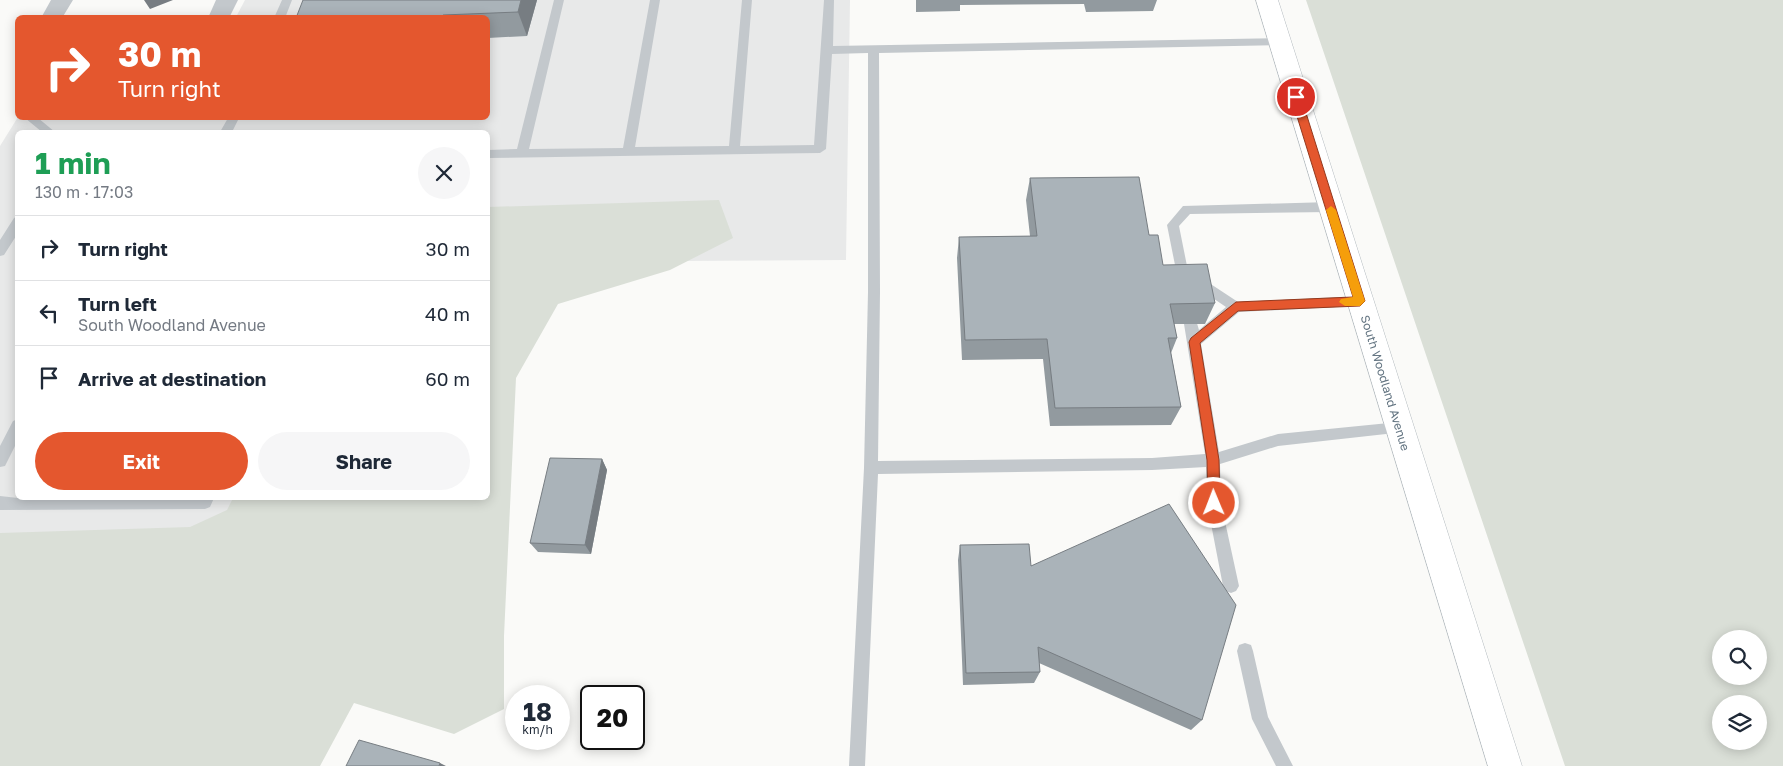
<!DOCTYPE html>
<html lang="en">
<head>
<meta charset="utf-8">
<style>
	:root { --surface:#fff; --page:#f6f6f7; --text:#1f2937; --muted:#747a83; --line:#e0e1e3; --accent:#e4572e }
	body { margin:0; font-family:"Golos Text",sans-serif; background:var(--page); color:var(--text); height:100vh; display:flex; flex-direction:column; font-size:19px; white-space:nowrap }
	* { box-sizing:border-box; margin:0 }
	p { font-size:16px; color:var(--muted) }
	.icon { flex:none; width:28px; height:28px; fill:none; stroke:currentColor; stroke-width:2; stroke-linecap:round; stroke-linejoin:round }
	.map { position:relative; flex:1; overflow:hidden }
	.details { position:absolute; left:15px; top:130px; width:475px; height:370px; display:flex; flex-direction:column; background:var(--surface); border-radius:8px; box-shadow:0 2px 12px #0003 }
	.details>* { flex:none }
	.guide { position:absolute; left:15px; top:15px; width:475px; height:105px; border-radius:8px; box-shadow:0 2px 12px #0003; background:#e4572e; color:#fff; overflow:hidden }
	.fabs { position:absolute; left:1712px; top:630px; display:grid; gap:10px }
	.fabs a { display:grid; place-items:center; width:55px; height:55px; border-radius:50%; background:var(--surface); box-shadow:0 2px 12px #0003; font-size:25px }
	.speed { position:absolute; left:505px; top:685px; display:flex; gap:10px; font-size:25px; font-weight:700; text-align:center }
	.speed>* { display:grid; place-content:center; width:65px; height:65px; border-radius:50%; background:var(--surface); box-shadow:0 2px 12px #0003; line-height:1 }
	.speed small { font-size:12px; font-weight:400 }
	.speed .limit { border:2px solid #111; border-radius:8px; background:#fff; color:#111 }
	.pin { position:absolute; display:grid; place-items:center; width:42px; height:42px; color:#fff; margin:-21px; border:2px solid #fff; border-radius:50%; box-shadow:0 1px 5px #0007 }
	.me { position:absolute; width:55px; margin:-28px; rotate:359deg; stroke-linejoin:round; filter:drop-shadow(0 0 4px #0008) }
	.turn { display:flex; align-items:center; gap:18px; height:105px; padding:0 20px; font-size:22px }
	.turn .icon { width:65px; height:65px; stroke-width:2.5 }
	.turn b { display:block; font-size:35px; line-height:42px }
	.round { display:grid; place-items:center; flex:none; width:52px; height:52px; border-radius:26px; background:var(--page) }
	.headline { display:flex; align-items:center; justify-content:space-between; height:85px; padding:0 20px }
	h1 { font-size:30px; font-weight:700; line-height:38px; color:#1e9e55 }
	.button { display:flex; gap:10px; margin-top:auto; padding:10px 20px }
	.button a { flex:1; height:58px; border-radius:30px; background:var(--accent); color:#fff; font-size:20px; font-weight:700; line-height:58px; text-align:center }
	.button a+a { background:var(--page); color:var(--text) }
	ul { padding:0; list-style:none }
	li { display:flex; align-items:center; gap:15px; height:65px; padding:0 20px; border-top:1px solid var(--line) }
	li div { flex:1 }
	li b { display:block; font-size:19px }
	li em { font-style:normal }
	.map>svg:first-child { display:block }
	.built { fill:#e8e9e9 }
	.green { fill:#dadfd7; fill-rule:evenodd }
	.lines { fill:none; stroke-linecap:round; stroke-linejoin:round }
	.secondary-casing { stroke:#b3babf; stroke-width:1 }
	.lane { fill:#c3c8cc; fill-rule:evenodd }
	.street { fill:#c3c8cc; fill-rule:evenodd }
	.secondary { fill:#fff; fill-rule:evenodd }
	.wall { fill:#929a9f }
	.shaded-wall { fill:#777d82 }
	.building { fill:#aab3b9; stroke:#777d82 }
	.route { fill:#e4572e; stroke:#94391e }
	.slow { fill:#f59e0b }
	.labels { text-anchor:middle; stroke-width:5; stroke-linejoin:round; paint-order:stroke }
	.street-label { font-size:12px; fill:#657683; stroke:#fff }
</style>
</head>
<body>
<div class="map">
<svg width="1783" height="766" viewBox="0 0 1783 766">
	<rect width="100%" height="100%" fill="#fafaf8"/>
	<path class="built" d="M245,0H850L846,260L488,262V132H18V498H251L226,564L0,575V146L18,117L488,118V18L236,17Z"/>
	<path class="green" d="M1306,0H1783V766H1565ZM1721,639H1759V676H1721ZM1721,704H1759V741H1721Z
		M719,200L733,238L670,270L558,304L516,378L504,636V709L454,734L354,703L320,766H0V533L190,527L227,510L233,498H488V207Z"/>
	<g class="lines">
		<defs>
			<path id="secondary" d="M1256,0H1278L1522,766H1488Z"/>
		</defs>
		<use href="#secondary" class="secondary-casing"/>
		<path class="lane" d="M282,0H292L285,18H274Z
			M554,0H564L529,149L623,148L650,0H660L635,147L729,146L742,0H752L740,146L814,145L824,0H834L833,46L1283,38L1284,41L1283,44L1279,45L879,53L880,292L878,461L1152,458L1205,454L1184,324L1186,320L1191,319L1196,320L1199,330L1226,307L1192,284L1191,280L1192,276L1197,275L1238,302L1360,296L1365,297L1367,301L1365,305L1360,306L1239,312L1201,344L1219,452L1278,434L1399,422L1404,424L1406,428L1404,432L1278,446L1220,464L1221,503L1239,586L1236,591L1231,593L1226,591L1223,586L1207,503L1206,467L1152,470L878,474L865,766H849L864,468L868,292V53L832,54L826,149L820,153L488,158V150L517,149Z
			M25,118H38L55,132H42Z
			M228,118H239L232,132H220Z
			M1330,202L1334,204L1336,207L1334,210L1330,212L1190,214L1179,226L1190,281L1189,285L1184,286L1179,285L1167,225L1183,206Z
			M18,216V233L4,255L0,256V240L14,218Z
			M18,419V440L5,466L0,467V446L13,421Z
			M0,496L18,498H214L210,507L205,509L0,510Z
			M1245,643L1251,645L1253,651L1268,717L1293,766H1276L1252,719L1237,651L1239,645Z"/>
		<path class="street" d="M51,0H73L62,18H41Z
			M216,0H238L229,18H208Z"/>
		<use href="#secondary" class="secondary"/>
	</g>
	<path class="wall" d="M537,0L527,36L488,38V18H296Z
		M916,0H1157L1153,11L1086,12L1084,4L960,5V11L916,12Z
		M1030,178L1149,235L1163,265L1215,303L1205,324H1174L1177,338L1171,353L1181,407L1171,425L1050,426L1043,359L962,360L957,258L959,237L1030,236L1026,200Z
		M602,459L607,470L591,554L538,552L530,543Z
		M960,545L1031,566L1202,720L1191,730L1039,663L1040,672L1034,683L963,685L958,560Z"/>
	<path class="shaded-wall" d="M144,0H173L150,9Z
		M521,0H537L527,36L518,12Z
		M602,459L607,470L591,554L585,545Z
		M440,763L446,766H439Z"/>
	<path class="building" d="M303,0H521L518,12L443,15L442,18H296Z
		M1139,177L1149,235H1158L1163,265L1207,264L1215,303L1170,304L1177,338H1168L1181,407L1055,408L1047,339L965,340L959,237L1037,236L1030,178Z
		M550,458L602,459L585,545L530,543Z
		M1169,504L1236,605L1202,720L1038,647L1040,672L966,673L960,545L1029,544L1031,566Z
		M359,740L440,763L439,766H346Z"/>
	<path class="route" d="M1296,93L1301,97L1365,301L1360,306L1238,311L1200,343L1219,460L1220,503L1218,507L1214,509L1210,507L1208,503L1207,460L1189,342L1191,338L1236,302L1353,297L1291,97Z"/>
	<path class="slow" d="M1331,206L1336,210L1365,301L1360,306H1345L1339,302L1341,299L1353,297L1326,210Z"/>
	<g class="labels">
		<g class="street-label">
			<text transform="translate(1385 383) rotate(73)" y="4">South Woodland Avenue</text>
		</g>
	</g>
</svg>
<div class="fabs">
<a><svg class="icon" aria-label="search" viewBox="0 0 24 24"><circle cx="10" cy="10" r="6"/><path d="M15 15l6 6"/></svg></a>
<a><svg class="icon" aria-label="layers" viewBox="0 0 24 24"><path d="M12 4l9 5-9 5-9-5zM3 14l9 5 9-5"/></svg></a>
</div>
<div class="speed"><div>18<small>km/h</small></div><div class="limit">20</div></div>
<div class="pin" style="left:1296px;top:97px;background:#d93025"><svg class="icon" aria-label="arrive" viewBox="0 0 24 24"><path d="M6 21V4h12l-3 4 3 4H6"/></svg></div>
<svg class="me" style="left:1214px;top:503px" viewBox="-20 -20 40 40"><circle r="17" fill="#e4572e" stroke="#fff" stroke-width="3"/><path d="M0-11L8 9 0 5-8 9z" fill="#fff"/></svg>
<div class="guide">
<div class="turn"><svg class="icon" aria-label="right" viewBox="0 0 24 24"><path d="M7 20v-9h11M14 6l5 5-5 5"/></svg><div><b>30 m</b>Turn right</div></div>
</div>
<section class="details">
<div class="headline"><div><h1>1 min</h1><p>130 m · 17:03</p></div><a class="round"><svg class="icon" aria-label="close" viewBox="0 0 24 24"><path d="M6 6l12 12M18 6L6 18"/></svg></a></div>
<ul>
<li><svg class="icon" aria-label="right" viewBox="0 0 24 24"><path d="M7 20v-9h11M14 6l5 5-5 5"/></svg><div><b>Turn right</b></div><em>30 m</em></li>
<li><svg class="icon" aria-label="left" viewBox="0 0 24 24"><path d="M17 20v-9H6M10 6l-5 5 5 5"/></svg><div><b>Turn left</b><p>South Woodland Avenue</p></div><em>40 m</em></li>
<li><svg class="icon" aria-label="arrive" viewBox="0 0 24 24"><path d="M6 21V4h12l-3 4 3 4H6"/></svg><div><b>Arrive at destination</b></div><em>60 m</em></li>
</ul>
<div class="button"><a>Exit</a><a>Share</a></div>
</section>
</div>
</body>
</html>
